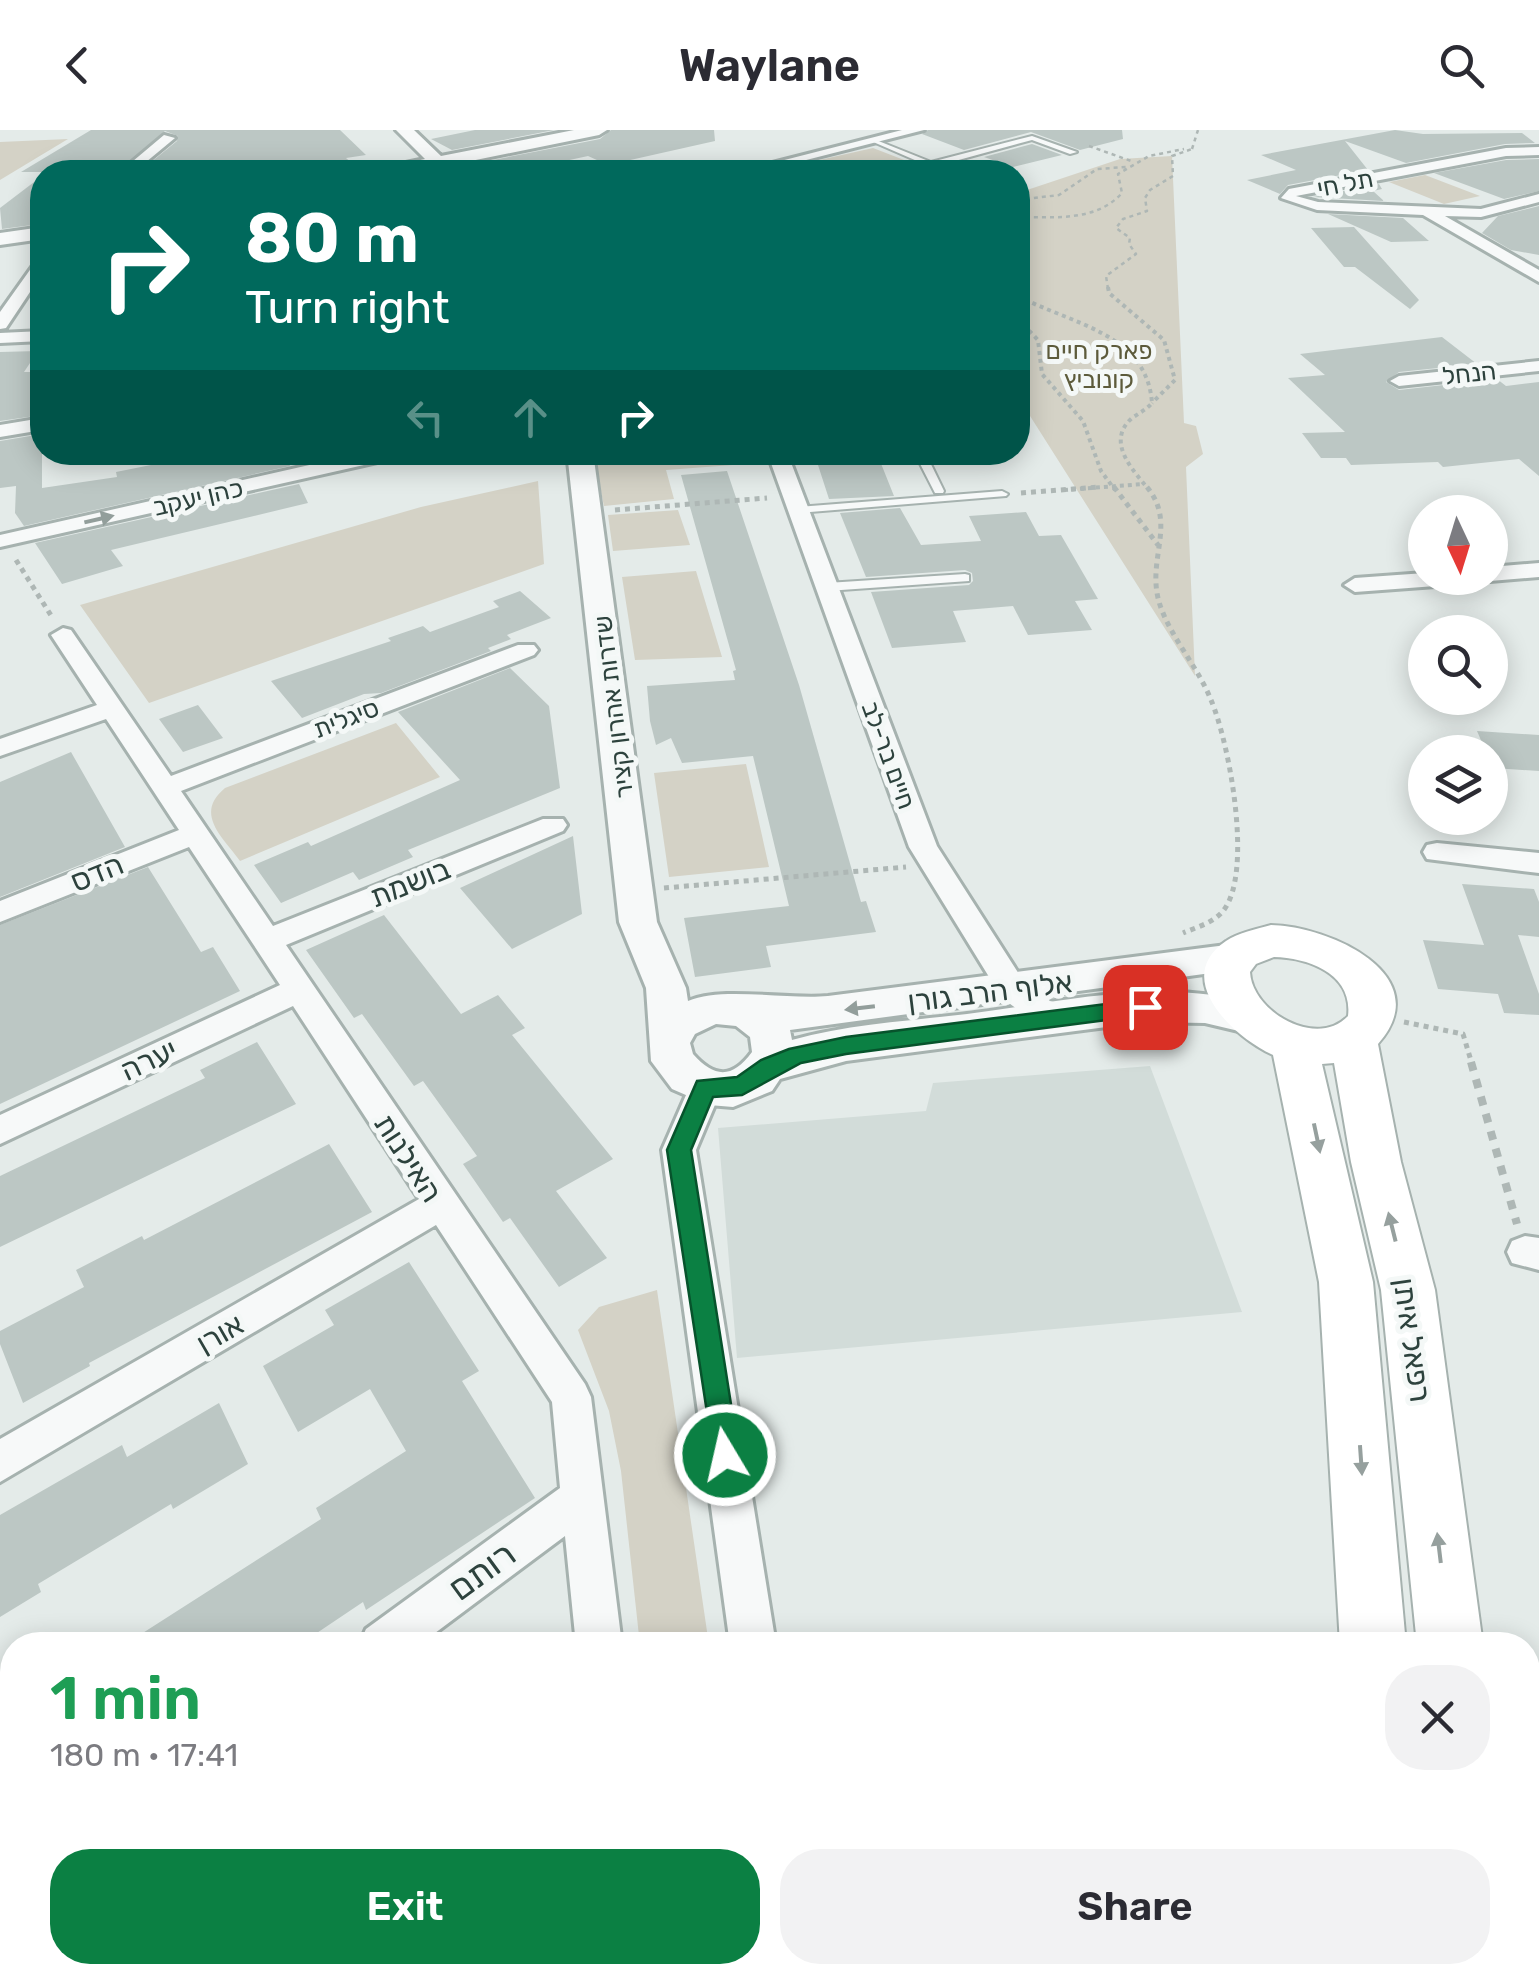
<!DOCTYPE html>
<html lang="en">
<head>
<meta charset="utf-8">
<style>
	:root { --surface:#fff; --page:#f2f2f3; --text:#2b2b33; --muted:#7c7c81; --accent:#0b8043 }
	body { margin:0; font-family:Rubik,"Noto Sans Hebrew",sans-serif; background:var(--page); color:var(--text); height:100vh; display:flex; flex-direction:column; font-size:38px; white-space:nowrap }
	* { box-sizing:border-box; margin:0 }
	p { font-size:32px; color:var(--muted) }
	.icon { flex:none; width:55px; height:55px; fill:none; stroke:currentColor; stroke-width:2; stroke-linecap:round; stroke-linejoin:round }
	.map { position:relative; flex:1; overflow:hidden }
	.panel { position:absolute; left:0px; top:1502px; width:1540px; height:352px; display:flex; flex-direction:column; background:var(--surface); border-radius:40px 40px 0 0; box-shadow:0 5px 25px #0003 }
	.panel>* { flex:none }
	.guide { position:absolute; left:30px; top:30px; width:1000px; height:305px; border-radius:40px; box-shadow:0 5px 25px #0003; background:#00695c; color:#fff; overflow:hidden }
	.needle { width:65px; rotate:176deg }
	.buttons { position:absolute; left:1408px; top:365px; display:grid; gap:20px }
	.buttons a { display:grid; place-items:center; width:100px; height:100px; border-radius:50%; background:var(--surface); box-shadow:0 5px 25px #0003; font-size:50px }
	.pin { position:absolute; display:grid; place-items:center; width:85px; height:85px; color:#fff; margin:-42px; border-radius:20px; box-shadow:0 5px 15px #0006 }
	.me { position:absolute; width:110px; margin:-55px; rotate:351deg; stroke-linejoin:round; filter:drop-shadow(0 0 8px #0008) }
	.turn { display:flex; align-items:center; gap:35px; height:210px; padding:0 50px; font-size:45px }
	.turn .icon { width:130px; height:130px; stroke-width:2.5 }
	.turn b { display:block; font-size:70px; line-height:85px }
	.lanes { display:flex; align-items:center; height:95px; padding:0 50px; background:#0003; justify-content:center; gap:50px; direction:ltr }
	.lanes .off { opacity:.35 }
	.round { display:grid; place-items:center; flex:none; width:105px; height:105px; border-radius:40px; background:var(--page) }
	.head { display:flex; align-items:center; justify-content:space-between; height:170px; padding:0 50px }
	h1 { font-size:60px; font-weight:600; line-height:75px; color:#1e9e55 }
	.button { display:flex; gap:20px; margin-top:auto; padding:20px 50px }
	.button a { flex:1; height:115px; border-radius:40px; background:var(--accent); color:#fff; font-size:40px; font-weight:600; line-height:115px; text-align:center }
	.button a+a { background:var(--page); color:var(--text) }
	header { display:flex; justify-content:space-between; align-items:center; height:130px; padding:0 50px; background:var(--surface); font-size:45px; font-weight:600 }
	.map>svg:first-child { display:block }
	.built { fill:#d2dcd9 }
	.green { fill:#d4d2c6 }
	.building { fill:#bcc7c4 }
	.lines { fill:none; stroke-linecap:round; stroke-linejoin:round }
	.service-casing { stroke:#a6b2af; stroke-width:4 }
	.minor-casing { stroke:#a6b2af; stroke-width:6 }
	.tertiary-casing { stroke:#a6b2af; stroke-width:6 }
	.secondary-casing { stroke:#a6b2af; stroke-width:4 }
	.path-far3 { stroke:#aeb7b5; stroke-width:2.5; stroke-dasharray:4 4; stroke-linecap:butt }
	.path-far2 { stroke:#aeb7b5; stroke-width:4; stroke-dasharray:4 4; stroke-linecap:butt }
	.path-far1 { stroke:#aeb7b5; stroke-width:5; stroke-dasharray:5 5; stroke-linecap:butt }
	.path { stroke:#aeb7b5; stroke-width:8; stroke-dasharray:9 9; stroke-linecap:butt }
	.service { fill:#f7f9f9; fill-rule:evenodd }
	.minor { fill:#f7f9f9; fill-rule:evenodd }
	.tertiary { fill:#f7f9f9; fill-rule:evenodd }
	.secondary { fill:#fff; fill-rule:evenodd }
	.oneway { fill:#929e9b }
	.oneway2 { fill:#96a09e }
	.route { fill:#0b8043; stroke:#07532c; stroke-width:2.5 }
	.labels { text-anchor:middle; stroke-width:10; stroke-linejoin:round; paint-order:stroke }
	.far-street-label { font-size:25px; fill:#2d423d; stroke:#f4f8f7 }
	.far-park-label { font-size:25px; fill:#5d5b3b; stroke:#f4f8f7 }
	.street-label { font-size:30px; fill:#2d423d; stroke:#f4f8f7 }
	.near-street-label { font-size:35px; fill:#2d423d; stroke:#f4f8f7 }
</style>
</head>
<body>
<header><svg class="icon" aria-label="back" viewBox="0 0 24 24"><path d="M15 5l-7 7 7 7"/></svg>Waylane<svg class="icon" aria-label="search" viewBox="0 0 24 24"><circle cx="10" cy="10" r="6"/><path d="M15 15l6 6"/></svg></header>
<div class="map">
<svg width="1539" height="1854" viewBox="0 0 1539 1854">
	<rect width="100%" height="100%" fill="#e4ebe9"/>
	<path class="built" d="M1150,936L1242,1182L737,1228L718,998L926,981L933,953Z"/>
	<path class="green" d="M68,9L0,50V12Z
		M873,18L917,35L889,42H766Z
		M1172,26L1184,293L1196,296L1203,324L1186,337L1195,546L1018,267V63L1120,29Z
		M1425,45L1480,66L1444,74L1389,52Z
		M593,323H742L746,334L666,340L674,369L604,376Z
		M538,351L544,434L149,573L80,475L421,377Z
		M678,380L690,415L613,421L608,385Z
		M696,441L722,527L635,530L622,447Z
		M396,593L440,647L240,731C222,706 194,684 225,658Z
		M746,634L769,737L669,747L654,643Z
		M657,1160L709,1515H640L621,1341L609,1281L578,1200L599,1177Z
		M674,1843H758L760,1854H675Z"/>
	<path class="building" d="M91,0H340L366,25L346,28L362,42H139L177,11L178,6L165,1L117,42H21Z
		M475,0H554L452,20L431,9Z
		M611,0H714L715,11L608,35L588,26L514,42H495L478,33L600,9Z
		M928,0H1122L1123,9L1080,20L1031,2L964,20L922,4Z
		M1395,0L1423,4L1522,3L1535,13L1505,14L1406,33L1345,11L1368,40L1288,55L1280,64L1247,50L1296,40L1261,25Z
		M1032,14L1062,25L1013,37L984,27Z
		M1539,29V61L1504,69L1434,43L1506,30Z
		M42,46V84L30,92L32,95L2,99L0,78Z
		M1379,54L1382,59L1373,61L1384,71L1313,67Z
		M1539,76V125L1511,120L1482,103L1498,86Z
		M1328,84L1403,88L1429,111L1391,112Z
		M1354,97L1419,170L1410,179L1355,137H1344L1311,98Z
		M1442,207L1477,234L1399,242L1386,252L1399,260L1497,249L1506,256L1539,252V346L1519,329L1443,337L1438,332L1351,335L1346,328H1321L1302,303L1345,302L1288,248L1325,245L1300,224Z
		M38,221L24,242H42V285L0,291V222Z
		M42,304V358L117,347L116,342L191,327L193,330L232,322H284L290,336L24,396L15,383L16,356L0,358V311Z
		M880,331L894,366L829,369L818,335Z
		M727,341L799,555L861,772L866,771L876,802L766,816L771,837L695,847L684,788L789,776L753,626L682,633L671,608L656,615L650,591L647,556L735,550L733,541L736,540L681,345Z
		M299,354L308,373L111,420L123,436L62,454L35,413Z
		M900,378L921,415L981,411L969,386L1026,382L1039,406L1061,405L1098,469L1075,471L1092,500L1028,505L1013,476L953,481L966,512L892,518L871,462L969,455L973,451L972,443L965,440L866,447L840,383Z
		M520,461L551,488L507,505L511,509L488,518L491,521L381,563L364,564L302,588L271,551L391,511L388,508L423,496L430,502L499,477L493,471Z
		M510,538L549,576L560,658L408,720L413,727L359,750L353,742L281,773L254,735L308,712L311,716L460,650L398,582Z
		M198,575L223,608L183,622L159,589Z
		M1477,601L1539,605V641L1493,638L1490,622H1486Z
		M71,622L125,717L0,767V652Z
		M573,706L582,784L512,819L460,758Z
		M148,737L201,822L213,817L240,861L0,974V795Z
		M1462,754L1534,759L1539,772V807L1518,805L1539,864V885L1504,883L1498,864L1438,859L1423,810L1484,815Z
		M384,785L461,884L498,865L525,898L512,905L613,1029L556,1061L607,1128L559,1157L510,1088L503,1092L463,1034L477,1026L423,951L414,956L362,884L354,888L306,820Z
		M257,912L296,974L0,1117V1046L205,948L200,940Z
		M329,1014L372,1082L89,1233L90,1236L23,1273L0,1214V1201L84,1157L76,1140L142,1106L144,1110Z
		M409,1132L479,1241L462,1251L535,1368L366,1480L363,1472L299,1515H124L321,1389L316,1378L406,1321L370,1259L298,1302L263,1236L334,1195L325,1180Z
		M219,1273L248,1334L173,1379L171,1374L38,1454L41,1462L0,1487V1385L122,1315L127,1327Z"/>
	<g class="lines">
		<defs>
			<path id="service" d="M1032,6L1077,22L1070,24L1032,10L933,37L897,42L924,34L871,11L876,10L931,32Z
				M914,322H925L944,361L943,363H935Z
				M1002,361L1008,364L1006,366L798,383L792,380L798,377Z
				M965,444L969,445V451L827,461L821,457L827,453Z"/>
			<path id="minor" d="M902,0H924L759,42H737Z
				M164,5L175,8L134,42H120Z
				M1539,17V25L1506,26L1296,66L1318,72L1481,79L1539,64V72L1481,87L1445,86L1539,140V152L1423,85L1317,80L1281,68L1289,59L1506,18Z
				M42,128V144L6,198L0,199V182L37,130Z
				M42,201V211L0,213V203Z
				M1539,231V241L1399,256L1390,251L1399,246Z
				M42,288V300L0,307V295Z
				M367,322H404L395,328L0,417V405Z
				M767,322H787L937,716L1024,852L1050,871L1072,878L1077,886L1072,894L1061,898L1028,887L1002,868L909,717Z
				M1539,433V447L1490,451L1481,448H1490V437Z
				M1425,443V448H1460L1449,455L1355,462L1344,455L1355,448Z
				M63,498L71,500L171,646L518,515H534L538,520L534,525L181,661L273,796L543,689H563L567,695L563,701L286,815L585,1254L591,1267L622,1515H576L565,1406L419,1515H359L366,1499L560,1358L552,1272L436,1095L0,1352V1309L419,1069L293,876L0,1014V985L280,855L189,717L0,792V771L179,700L106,589L0,626V609L97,575L51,505Z
				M1437,713L1539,723V743L1427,729L1423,722L1427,715Z
				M705,945L717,949L722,958L696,1020L776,1515H730L662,1020L693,949Z
				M1525,1106L1539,1108V1140L1512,1133L1507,1122L1512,1111Z
				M12,1762V1816L0,1822V1767Z
				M610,1842H662L663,1854H611Z
				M776,1842H828L829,1854H777Z"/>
			<path id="tertiary" d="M396,0H414L441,26L574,0H607L599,5L451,35L457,42H438L434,38L379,42L382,38L425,29Z
				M42,97V109L0,115V103Z
				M567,322H593L657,792L686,858L688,871C721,856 787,870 828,866L1234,814L1248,818L1254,828L1248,838L790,900L792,910C849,894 909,891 967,884C1062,872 1164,846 1258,875L1264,886L1258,897L1243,902L1205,893L1145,892L846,931L780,949L772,961L733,977L709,975L672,959L651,931L646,858L619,792ZM716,894L736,896L750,907L752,922C733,948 715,949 693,924L690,913L695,904Z"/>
			<path id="secondary" d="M1271,795C1329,796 1439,845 1378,914L1401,1032L1435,1160L1483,1515H1417L1381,1160L1351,1032L1334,933L1322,934L1373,1152L1406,1515H1340L1319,1152L1273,925C1235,908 1170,849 1226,811C1237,803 1257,799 1271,795ZM1274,827C1309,828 1353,844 1348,886C1317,919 1252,882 1250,842L1256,834Z
				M1356,1842H1432L1433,1854H1357Z
				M1450,1842H1526L1528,1854H1452Z"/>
		</defs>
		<use href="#service" class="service-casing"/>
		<use href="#minor" class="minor-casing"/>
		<use href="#tertiary" class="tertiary-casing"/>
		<use href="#secondary" class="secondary-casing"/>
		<path class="path-far3" d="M1089,16L1134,32
			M1192,19L1198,0
			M1018,70L1059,65L1097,39L1126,37
			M1018,87C1054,87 1096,92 1122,63L1118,44L1149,26L1184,19
			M1108,159L1106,146L1136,124L1129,114L1130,108L1116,98L1123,89L1147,81L1145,68L1150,60L1173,46L1172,26L1192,19"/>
		<path class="path-far2" d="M1108,157L1109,163L1164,210L1175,250L1152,273
			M1018,166C1071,194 1147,203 1152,273C1146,280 1139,283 1132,288C1105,312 1133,340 1149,360
			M1018,189L1038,210L1042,244L1083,291L1101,341L1115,360
			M1064,360L1144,354"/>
		<path class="path-far1" d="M1114,357L1158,415
			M1147,357C1178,395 1145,430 1160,475C1171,508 1198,537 1211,570C1229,612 1254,743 1223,781C1213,793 1197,797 1183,803
			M1021,363L1099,357
			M615,380L767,368
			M16,430L52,487
			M664,758L906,737
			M1404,892L1463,904L1472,934"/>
		<path class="path" d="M1471,932L1517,1094"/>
		<use href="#service" class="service"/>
		<use href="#minor" class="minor"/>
		<use href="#tertiary" class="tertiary"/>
		<use href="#secondary" class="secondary"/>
	</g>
	<defs><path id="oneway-solid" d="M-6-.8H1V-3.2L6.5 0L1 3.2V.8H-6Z" transform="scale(2.5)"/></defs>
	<g class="oneway">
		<use href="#oneway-solid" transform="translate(99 389) rotate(-13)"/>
		<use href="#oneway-solid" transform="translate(860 878) rotate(173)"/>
	</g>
	<g class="oneway2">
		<use href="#oneway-solid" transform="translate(1317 1008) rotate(78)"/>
		<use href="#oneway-solid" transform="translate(1392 1097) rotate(-104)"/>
		<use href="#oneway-solid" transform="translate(1361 1330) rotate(86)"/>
		<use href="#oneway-solid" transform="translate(1439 1418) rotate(-97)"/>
	</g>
	<path class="route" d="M1145,869L1156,877L1145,885L846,924L801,933L742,965L713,967L691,1020L739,1325L735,1335L725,1339L715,1335L667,1020L697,951L737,947L761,930L789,919L846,907Z"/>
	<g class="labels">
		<g class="far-street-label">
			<text transform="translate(1345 53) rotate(-11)" y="9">תל חי</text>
			<text transform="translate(1469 243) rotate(-6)" y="9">הנחל</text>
			<text transform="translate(198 367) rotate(-13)" y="9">כהן יעקב</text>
			<text transform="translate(613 577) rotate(-97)" y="9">שדרות אהרון קציר</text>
			<text transform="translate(346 588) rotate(-21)" y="9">סיגלית</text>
			<text transform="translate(889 625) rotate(70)" y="9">חיים בר-לב</text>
		</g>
		<g class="far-park-label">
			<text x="1099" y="229">פארק חיים<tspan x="1099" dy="29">קונוביץ</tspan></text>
		</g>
		<g class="street-label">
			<text transform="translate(97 743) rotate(-22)" y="10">הדס</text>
			<text transform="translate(410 753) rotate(-22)" y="10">בושמת</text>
			<text transform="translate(990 862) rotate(-7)" y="10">אלוף הרב גורן</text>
			<text transform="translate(149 930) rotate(-25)" y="10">יערה</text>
			<text transform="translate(408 1028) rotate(57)" y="10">האילנות</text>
			<text transform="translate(220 1204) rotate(-30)" y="10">אורן</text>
			<text transform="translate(1412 1210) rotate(82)" y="10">רפאל איתן</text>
		</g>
		<g class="near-street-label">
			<text transform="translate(482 1441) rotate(-36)" y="12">רותם</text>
		</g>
	</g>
</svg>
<div class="buttons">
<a><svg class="needle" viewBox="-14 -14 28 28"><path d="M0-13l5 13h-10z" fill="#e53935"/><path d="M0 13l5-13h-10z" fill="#7c7c81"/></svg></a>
<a><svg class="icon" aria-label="search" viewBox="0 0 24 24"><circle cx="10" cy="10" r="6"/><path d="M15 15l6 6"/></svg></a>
<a><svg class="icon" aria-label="layers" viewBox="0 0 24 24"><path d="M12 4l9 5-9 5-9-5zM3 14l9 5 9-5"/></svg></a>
</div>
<div class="pin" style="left:1145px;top:877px;background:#d93025"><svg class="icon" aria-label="arrive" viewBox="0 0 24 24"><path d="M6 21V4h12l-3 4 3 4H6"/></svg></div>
<svg class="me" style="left:725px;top:1325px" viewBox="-20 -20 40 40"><circle r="17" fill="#0b8043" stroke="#fff" stroke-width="3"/><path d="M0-11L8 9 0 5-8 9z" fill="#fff"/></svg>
<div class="guide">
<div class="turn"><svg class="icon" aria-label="right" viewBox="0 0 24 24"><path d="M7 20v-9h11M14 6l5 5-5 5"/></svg><div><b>80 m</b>Turn right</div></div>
<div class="lanes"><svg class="icon off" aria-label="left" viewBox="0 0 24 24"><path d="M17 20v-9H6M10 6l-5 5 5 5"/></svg><svg class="icon off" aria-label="ahead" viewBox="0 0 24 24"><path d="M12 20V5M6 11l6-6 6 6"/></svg><svg class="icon" aria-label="right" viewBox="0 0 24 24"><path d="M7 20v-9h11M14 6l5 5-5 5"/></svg></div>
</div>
<section class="panel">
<div class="head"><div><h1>1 min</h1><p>180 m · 17:41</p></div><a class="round"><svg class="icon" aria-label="close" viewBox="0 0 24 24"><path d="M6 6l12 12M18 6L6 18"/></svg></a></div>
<div class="button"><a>Exit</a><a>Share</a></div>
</section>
</div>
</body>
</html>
